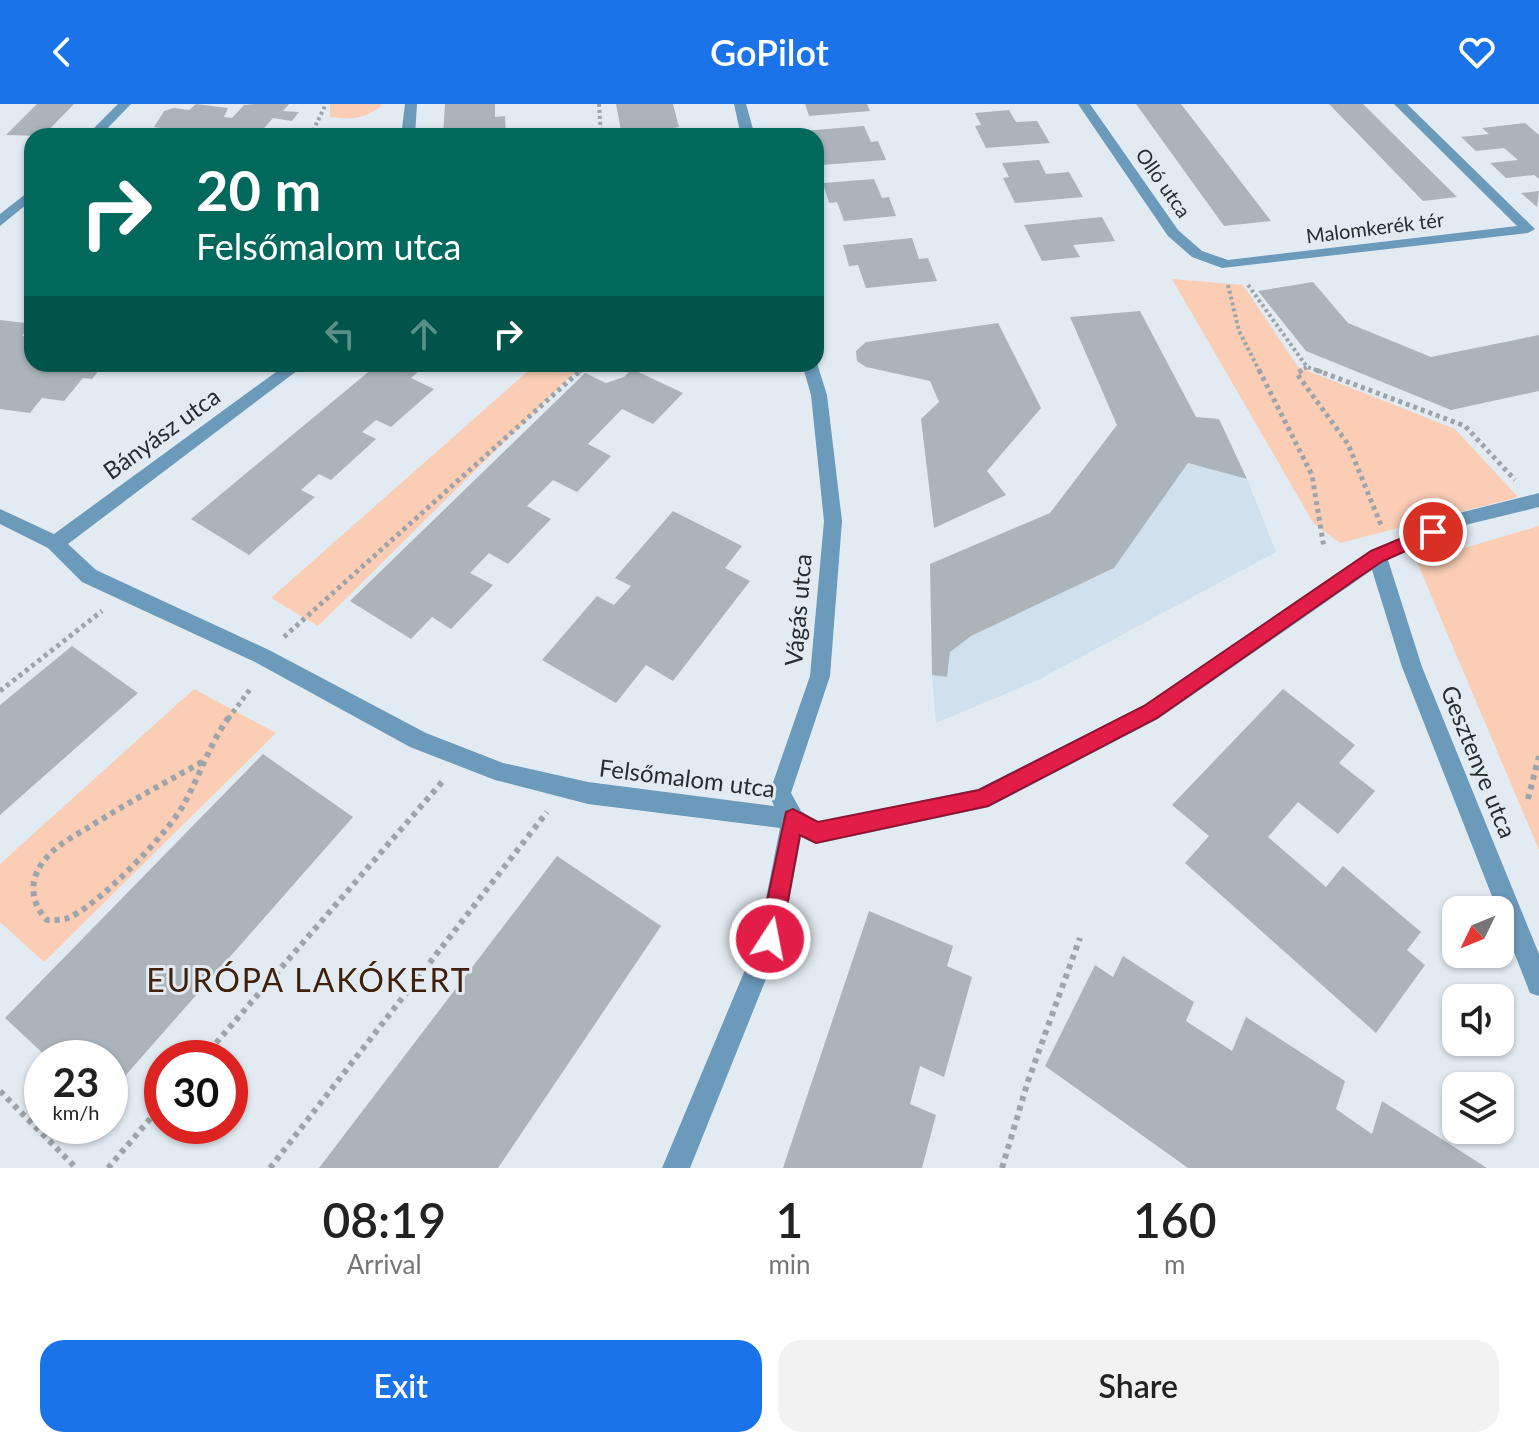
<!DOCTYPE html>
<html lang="en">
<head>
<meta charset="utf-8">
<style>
	:root { --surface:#fff; --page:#f2f2f2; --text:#222; --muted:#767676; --accent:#1a73e8 }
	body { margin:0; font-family:Lato,sans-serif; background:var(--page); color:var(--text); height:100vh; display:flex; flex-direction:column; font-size:30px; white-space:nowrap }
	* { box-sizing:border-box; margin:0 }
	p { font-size:26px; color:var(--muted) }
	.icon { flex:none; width:44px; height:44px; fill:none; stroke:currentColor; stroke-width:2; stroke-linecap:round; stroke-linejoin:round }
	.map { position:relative; height:1064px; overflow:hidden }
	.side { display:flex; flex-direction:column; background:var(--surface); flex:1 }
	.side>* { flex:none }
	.top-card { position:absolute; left:24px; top:24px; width:800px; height:244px; border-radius:24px; box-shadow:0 2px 6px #0004; background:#00695c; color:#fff; overflow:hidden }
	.needle { width:52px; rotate:227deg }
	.tools { position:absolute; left:1442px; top:792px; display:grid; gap:16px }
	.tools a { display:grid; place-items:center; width:72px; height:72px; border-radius:16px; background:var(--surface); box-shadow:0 2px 6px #0004; font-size:40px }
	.speed { position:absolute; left:24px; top:936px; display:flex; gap:16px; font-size:40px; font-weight:700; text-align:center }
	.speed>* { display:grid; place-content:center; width:104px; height:104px; border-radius:50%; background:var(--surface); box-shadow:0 2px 6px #0004; line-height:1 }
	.speed small { font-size:20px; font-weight:400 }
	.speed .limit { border:12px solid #d22; background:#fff; color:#111 }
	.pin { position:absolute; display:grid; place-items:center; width:68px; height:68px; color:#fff; margin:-34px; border:4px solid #fff; border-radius:50%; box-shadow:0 2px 8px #0007 }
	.me { position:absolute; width:88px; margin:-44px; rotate:11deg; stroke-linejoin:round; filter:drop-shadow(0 0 6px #0008) }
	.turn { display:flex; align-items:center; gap:28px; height:168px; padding:0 40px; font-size:36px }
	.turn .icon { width:104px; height:104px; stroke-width:2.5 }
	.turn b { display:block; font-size:56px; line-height:68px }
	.lanes { display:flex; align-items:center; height:76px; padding:0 40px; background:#0003; justify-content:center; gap:40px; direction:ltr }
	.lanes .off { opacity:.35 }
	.eta { display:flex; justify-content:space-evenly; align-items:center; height:136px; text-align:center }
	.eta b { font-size:48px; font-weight:600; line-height:56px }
	.cta { display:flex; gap:16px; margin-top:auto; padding:16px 40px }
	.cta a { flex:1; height:92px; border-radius:24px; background:var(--accent); color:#fff; font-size:32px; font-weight:600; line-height:92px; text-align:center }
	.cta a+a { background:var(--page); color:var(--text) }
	header { display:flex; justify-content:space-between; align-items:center; height:104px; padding:0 40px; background:var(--accent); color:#fff; font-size:36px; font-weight:600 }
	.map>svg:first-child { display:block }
	.built { fill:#d0e0ec }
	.green { fill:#facdb4 }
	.building { fill:#abb4bb }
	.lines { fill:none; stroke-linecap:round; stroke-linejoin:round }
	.path-far2 { stroke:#9ea5aa; stroke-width:4; stroke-dasharray:3 3; stroke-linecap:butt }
	.path-far1 { stroke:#9ea5aa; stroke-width:5; stroke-dasharray:4 4; stroke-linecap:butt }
	.path { stroke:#9ea5aa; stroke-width:6; stroke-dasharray:5 5; stroke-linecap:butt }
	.minor { fill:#6c9abb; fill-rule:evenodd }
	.route { fill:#e11d48; stroke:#92132f; stroke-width:2 }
	.labels { text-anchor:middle; stroke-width:6; stroke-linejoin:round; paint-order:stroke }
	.far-street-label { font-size:20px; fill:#292d2f; stroke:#e2ebf2 }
	.street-label { font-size:24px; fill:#292d2f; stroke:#e2ebf2 }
	.near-neighbourhood-label { font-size:32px; letter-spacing:2px; fill:#41200b; stroke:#e2ebf2 }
</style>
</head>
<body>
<header><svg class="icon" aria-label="back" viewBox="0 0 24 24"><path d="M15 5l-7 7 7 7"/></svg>GoPilot<svg class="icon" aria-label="heart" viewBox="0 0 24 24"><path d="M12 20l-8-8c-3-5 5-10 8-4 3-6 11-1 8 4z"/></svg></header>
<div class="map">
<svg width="1539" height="1064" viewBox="0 0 1539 1064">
	<rect width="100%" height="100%" fill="#e2ebf2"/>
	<path class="built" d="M1188,359L1247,375L1276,448L1038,576L936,619L932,571L947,573L950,548L971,532L1114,464Z"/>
	<path class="green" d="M330,0H381V2C365,15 350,16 330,13Z
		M1172,175L1243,181L1298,263L1455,325L1518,393L1340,439L1314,420Z
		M536,260H583L318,522L271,494Z
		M1539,422V746L1417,458Z
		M194,585L276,629L44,858L0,818V760Z"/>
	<path class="building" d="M37,0H74L43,32L6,31Z
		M196,0L228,4L224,13L232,14L244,1L255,0H289L283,7L299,8L292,17L273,14L257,32H154L161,24L154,23L164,7L174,4L189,6Z
		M445,0H495V13L505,12L506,32H443Z
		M616,0H673L679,23L666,25L668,32H622Z
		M805,0H867L870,7L809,12Z
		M1136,0H1181L1271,117L1224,122Z
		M1329,0H1363L1457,93L1423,97Z
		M1009,6L1016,18L1037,17L1050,39L986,44L975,22L981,21L975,9Z
		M1525,19L1539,31V75L1534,71L1506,74L1490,59L1518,56L1504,44L1476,47L1461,33L1489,30L1482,24Z
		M864,22L871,38L878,37L886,56L822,61L816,32H805L803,27Z
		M1039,56L1046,70L1069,68L1083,93L1015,99L1003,74L1009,73L1002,59Z
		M874,75L882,94L889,93L896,112L844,117L837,98L829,99L823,79Z
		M1539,87L1537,103L1521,89Z
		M1102,113L1115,137L1073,141L1080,153L1042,157L1024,121Z
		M912,134L919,155L928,154L937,177L866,184L858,161L849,162L843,141Z
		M1313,178L1348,219L1431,253L1539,231V287L1451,306L1306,247L1258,187Z
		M1140,207L1196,313L1219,315L1247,375L1188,359L1114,464L971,532L950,548L947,573L932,571L930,460L1050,409L1117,321L1070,213Z
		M0,216L25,219L28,224L22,232L32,233V260H104L92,275L83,274L64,297L42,294L30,309L0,305Z
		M998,219L1041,304L987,367L1006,391L934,424L921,315L939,298L930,277L866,263L857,257L856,247L866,238Z
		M378,260H427L411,274L434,285L391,323L376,316L362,328L376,335L331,376L319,370L301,386L315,393L249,451L191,415Z
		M632,265L683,289L653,320L622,305L588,340L611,352L577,388L553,376L527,402L551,415L508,460L489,449L470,469L493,481L451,525L432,513L411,535L350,497L585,269L606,279L624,273Z
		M673,407L742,442L725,464L750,477L673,577L646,561L616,599L542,556L597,492L614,501L631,482L615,474Z
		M72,542L138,589L0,711V601Z
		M1283,585L1355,641L1339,659L1375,687L1338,730L1298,698L1268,733L1326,783L1343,762L1421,828L1407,846L1425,861L1376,929L1185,759L1209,732L1172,701Z
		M263,650L353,713L110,989V954H48L5,914Z
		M557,752L661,822L498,1064H319Z
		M869,807L953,842L947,862L972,873L944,973L920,962L910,1000L936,1011L922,1064H783Z
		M1123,852L1194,898L1186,917L1232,947L1246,913L1345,977L1336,1005L1372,1030L1382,997L1487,1064H1188L1045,962L1095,861L1113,873Z"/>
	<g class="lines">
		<path class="path-far2" d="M599,0L601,32
			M314,32L312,29L326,0
			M1228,181L1239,227L1260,268
			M1248,181L1307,263L1322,268
			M579,268L588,260
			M1299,268L1307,263"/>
		<path class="path-far1" d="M1259,266L1312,371L1324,444
			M1302,266L1297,270L1348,340L1381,421
			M1316,266L1465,322L1515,376
			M284,533L581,266
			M0,587L102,507
			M228,615L251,584"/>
		<path class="path" d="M202,658C164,679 126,700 89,723C76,731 60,739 49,751C29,771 28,796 47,816C53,816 60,816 65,815C95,806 169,728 184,700C200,671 209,641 229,613
			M1528,695L1539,652
			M203,954L442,678
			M0,987L76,1064
			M108,1064L162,1001
			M270,1064L547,708
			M1002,1064L1028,977L1080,834"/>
		<path class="minor" d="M118,0H131L100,32H86Z
			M405,0H417L415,32H401Z
			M734,0H746L755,32H741Z
			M1078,0H1090L1178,126L1202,147L1228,156L1517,122L1394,0H1407L1535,125L1528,129L1222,164L1192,153L1168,132Z
			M32,85V96L0,122V110Z
			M816,256L827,291L842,417L830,572L791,689L801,707L818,718L978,685L1144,601L1370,447L1455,410L1539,389V403L1465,421L1388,456L1422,563L1539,850V892L1530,889L1402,563L1372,466L1158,615L989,703L816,740L801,733L782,835L690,1064H662L758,835L780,724L588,700L495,676L410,643L255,558L82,478L48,444L0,420V405L54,430L287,260H306L68,440L96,466L269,546L426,629L503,659L588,678L774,702L769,690L810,572L824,417L811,291L802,260H816Z"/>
	</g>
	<path class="route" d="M1433,421L1439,423L1441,428L1439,432L1383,457L1359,473L1157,614L988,702L816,739L800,731L781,835L778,843L770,846L762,843L759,835L786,708L793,705L818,718L979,686L1144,602L1371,447Z"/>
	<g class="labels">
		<g class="far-street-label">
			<text transform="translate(1163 79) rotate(55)" y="7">Olló utca</text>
			<text transform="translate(1375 124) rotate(-7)" y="7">Malomkerék tér</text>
		</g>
		<g class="street-label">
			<text transform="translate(162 330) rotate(-36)" y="8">Bányász utca</text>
			<text transform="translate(799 506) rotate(-85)" y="8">Vágás utca</text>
			<text transform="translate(1478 658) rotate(68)" y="8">Gesztenye utca</text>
			<text transform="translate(687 675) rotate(7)" y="8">Felsőmalom utca</text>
		</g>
		<g class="near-neighbourhood-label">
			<text x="309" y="888">EURÓPA LAKÓKERT</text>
		</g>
	</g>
</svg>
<div class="tools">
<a><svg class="needle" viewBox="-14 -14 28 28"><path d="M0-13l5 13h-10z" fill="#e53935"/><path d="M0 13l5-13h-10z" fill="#767676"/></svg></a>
<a><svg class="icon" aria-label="sound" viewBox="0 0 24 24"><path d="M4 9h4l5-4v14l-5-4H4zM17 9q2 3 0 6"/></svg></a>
<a><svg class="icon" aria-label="layers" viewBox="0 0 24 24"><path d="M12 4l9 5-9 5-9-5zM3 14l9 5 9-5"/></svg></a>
</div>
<div class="speed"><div>23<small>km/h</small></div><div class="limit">30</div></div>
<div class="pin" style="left:1433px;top:428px;background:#d93025"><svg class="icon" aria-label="arrive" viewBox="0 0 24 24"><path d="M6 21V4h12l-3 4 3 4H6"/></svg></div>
<svg class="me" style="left:770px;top:835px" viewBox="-20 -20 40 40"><circle r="17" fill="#e11d48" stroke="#fff" stroke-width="3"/><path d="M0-11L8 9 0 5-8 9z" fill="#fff"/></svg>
<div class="top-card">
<div class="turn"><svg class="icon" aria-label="right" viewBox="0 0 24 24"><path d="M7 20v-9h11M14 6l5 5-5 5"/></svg><div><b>20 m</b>Felsőmalom utca</div></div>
<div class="lanes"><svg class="icon off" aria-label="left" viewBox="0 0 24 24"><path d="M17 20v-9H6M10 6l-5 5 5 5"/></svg><svg class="icon off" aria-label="ahead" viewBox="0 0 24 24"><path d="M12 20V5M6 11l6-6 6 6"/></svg><svg class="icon" aria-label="right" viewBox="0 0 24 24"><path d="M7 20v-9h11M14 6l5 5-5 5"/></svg></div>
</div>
</div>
<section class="side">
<div class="eta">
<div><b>08:19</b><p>Arrival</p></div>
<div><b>1</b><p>min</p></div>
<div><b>160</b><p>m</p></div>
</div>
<div class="cta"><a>Exit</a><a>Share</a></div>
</section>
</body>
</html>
